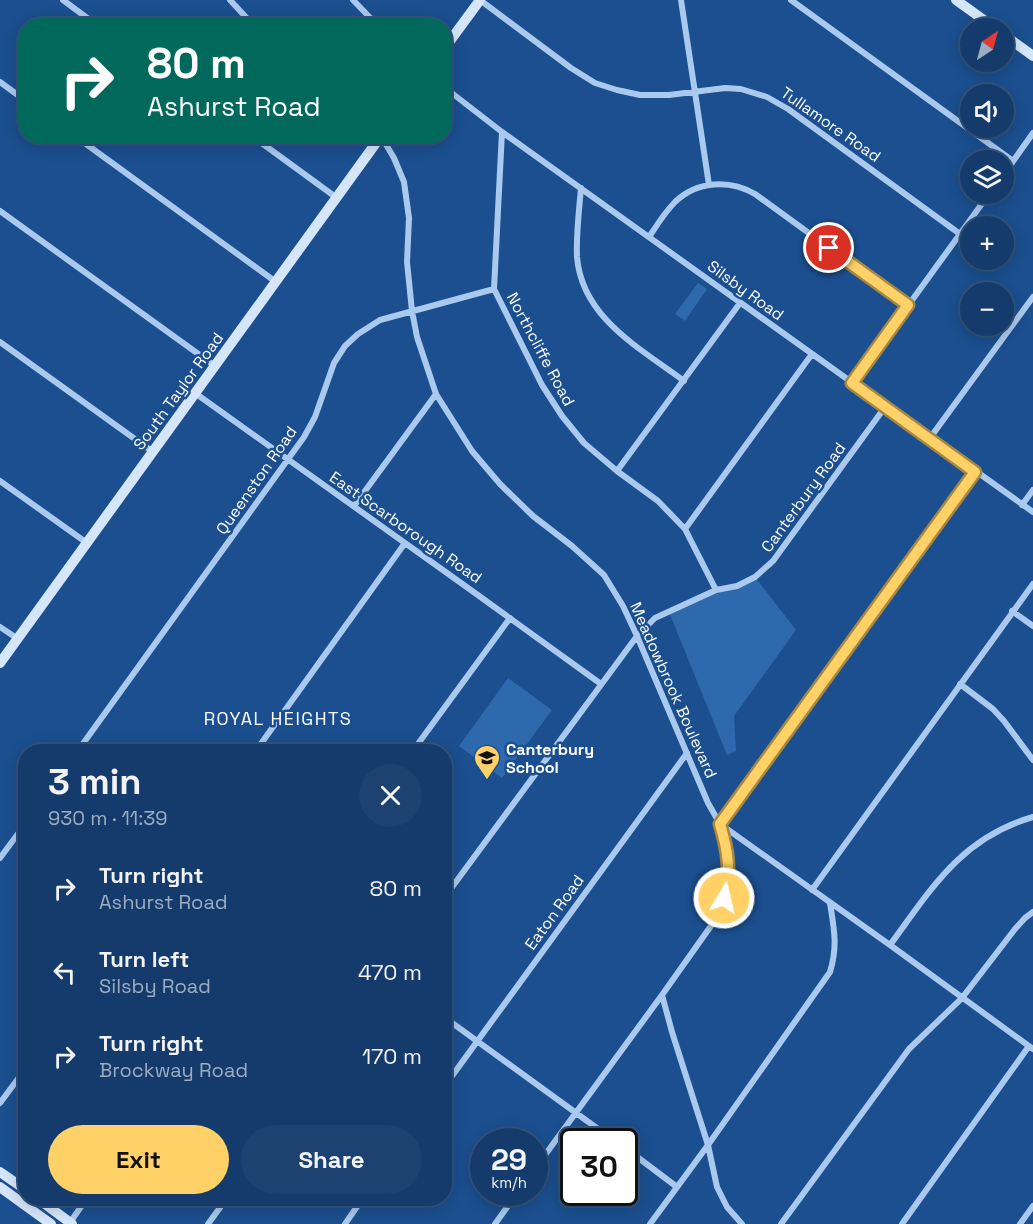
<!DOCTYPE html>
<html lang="en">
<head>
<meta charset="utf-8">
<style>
	:root { --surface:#143b6b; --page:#1d4271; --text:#f1f3f6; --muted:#9dadc1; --line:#33557e; --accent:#ffd166 }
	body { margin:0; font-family:"Space Grotesk",sans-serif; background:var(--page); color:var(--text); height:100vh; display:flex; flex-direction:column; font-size:22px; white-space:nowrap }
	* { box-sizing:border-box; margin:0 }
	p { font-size:20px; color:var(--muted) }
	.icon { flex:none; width:33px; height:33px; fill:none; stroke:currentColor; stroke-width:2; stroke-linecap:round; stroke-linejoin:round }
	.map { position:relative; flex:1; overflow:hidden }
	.sheet { position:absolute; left:18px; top:744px; width:434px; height:462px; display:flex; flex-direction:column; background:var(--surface); border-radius:24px; box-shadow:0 3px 15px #0003,0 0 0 2px var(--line) }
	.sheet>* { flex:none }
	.guide { position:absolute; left:18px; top:18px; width:434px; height:126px; border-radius:24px; box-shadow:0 3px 15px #0003,0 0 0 2px var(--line); background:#00695c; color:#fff; overflow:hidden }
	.needle { width:39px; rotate:36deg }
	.controls { position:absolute; left:960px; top:18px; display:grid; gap:12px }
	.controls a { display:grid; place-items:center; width:54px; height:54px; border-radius:50%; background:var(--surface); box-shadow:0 3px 15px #0003,0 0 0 2px var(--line); font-size:30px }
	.speed { position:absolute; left:470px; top:1128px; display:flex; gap:12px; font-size:30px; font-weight:700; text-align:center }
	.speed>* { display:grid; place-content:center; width:78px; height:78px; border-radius:50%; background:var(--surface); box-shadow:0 3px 15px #0003,0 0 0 2px var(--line); line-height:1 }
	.speed small { font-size:15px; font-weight:400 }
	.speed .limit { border:3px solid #111; border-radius:9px; background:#fff; color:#111 }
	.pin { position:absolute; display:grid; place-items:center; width:51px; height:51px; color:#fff; margin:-26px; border:3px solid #fff; border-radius:50%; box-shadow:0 2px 6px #0007 }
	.me { position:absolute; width:66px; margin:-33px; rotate:9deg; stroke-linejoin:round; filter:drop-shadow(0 0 4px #0008) }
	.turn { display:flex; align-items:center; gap:21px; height:126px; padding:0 30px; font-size:27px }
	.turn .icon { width:78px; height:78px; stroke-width:2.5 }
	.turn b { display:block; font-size:42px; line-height:51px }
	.round { display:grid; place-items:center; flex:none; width:63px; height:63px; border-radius:32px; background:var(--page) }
	.head { display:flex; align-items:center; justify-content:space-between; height:102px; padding:0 30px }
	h1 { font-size:36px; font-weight:800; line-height:45px }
	.action { display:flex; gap:12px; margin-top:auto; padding:12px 30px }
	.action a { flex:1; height:69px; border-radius:36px; background:var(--accent); color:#111; font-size:24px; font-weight:800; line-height:69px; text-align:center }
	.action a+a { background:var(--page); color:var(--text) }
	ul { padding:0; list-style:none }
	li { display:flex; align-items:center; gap:18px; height:84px; padding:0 30px }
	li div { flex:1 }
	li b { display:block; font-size:22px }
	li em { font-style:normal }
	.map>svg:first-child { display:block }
	.green { fill:#2e69ad }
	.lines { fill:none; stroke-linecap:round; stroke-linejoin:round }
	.street { stroke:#a9c9ee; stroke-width:6 }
	.secondary { stroke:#d6e6fa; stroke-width:10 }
	.route-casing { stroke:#a68842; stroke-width:15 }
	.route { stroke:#ffd166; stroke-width:10 }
	.labels { text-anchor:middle; stroke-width:5; stroke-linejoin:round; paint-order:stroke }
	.street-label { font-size:16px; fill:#fff; stroke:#1b4f8f }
	.poi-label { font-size:16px; font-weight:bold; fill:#fff; stroke:#1b4f8f; text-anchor:start }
	.neighbourhood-label { font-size:18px; letter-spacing:1.5px; fill:#fff; stroke:#1b4f8f }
</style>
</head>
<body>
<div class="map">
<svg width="1033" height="1224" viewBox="0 0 1033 1224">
	<rect width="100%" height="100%" fill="#1b4f8f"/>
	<path class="green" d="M698,283L707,289L685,321L675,314Z
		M755,577L796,630L734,716L736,751L727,755L669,612L716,590L737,586Z
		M508,678L552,710L502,778L459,746Z"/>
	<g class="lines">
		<path class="street" d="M63,0L98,26
			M230,0L254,26
			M353,0L378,26
			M480,0L571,68L595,83L617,90L640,95H669L725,88L741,89L767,97L788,109L960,234
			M681,0L709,185
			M791,0L1013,161
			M0,82L26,101
			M444,87L502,132L1033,512
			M502,132L494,289L542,385L562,416L584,443L617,471L658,501L685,529L716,590
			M75,136L276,282
			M252,136L337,198
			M381,136L394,158L404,182L409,218L407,262L412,311L417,337L436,394L472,451L500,484L533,516L572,546L604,575L623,606L637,636L708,803L720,824L727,850L729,870L727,886L718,916L662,995L534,1170
			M1004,174L1033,133
			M581,188C579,211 576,234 577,257C582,318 640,348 684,381
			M0,211L215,366
			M649,237C657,225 665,212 675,202C697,181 729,179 755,194L908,305
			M0,342L153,452
			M852,383L989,194
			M195,393L475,593L601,684
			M930,438L1033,297
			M617,471L740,303
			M0,481L87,543
			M1022,505L1033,490
			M354,506L436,394
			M685,529L812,354
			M1012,611L1033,626
			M0,627L18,639
			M960,684L993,709L1004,721L1033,760
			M77,752L304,437L315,417L334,363L345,346L358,334L380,320L494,289
			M255,752L405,543
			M412,752L510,618
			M720,824L976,472
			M720,824L890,945L1033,1049
			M0,858L26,823
			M812,890L1033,584
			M444,898L637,636L655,618L716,590L737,586L755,577L773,561L885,407
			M890,945C932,888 961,838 1033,817
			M662,995L672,1032L708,1145L717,1187L727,1207L742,1224
			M444,1017L616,1142
			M444,1087L687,753
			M0,1103L26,1068
			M624,1147L677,1187
			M69,1224L87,1198
			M208,1224L227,1198
			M345,1224L363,1198
			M495,1224L518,1192
			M650,1224L708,1145L830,972C838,946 834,929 830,903
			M781,1224L909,1049L962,998L1015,929L1025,918L1033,912
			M902,1224L1029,1046
			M1020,1224L1033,1206"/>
		<path class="secondary" d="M956,0L995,28
			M1004,35L1033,56
			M444,49L480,0
			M0,663L381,136
			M0,1172L26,1190
			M0,1187L51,1224
			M37,1198L72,1224"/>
	</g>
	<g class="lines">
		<defs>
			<path id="route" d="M724,898C731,870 728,851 720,824L975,472L852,383L908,305L829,248"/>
		</defs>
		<use href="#route" class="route-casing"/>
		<use href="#route" class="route"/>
	</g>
	<defs>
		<symbol id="school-pin" viewBox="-11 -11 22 30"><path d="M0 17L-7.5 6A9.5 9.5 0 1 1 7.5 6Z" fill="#ffd166" stroke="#1b4f8f"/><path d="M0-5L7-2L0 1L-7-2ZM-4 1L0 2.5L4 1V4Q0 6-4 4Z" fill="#111"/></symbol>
	</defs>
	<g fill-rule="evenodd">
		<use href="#school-pin" x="472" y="743" width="30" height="40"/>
	</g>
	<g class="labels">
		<g class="street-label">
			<text transform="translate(831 124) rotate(35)" y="6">Tullamore Road</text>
			<text transform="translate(746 290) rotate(36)" y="6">Silsby Road</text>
			<text transform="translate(541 349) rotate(62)" y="6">Northcliffe Road</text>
			<text transform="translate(178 391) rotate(-54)" y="6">South Taylor Road</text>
			<text transform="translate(256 480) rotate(-55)" y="6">Queenston Road</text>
			<text transform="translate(803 497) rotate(-54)" y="6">Canterbury Road</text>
			<text transform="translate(406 527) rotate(35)" y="6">East Scarborough Road</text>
			<text transform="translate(674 690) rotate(66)" y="6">Meadowbrook Boulevard</text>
			<text transform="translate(554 912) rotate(-54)" y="6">Eaton Road</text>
		</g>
		<g class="poi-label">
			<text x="506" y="755">Canterbury<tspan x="506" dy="18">School</tspan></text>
		</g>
		<g class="neighbourhood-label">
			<text x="278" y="725">ROYAL HEIGHTS</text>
		</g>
	</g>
</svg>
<div class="controls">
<a><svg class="needle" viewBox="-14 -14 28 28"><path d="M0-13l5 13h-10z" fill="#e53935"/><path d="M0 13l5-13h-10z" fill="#9dadc1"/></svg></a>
<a><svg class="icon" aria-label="sound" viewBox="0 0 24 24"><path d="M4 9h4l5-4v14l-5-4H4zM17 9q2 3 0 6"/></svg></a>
<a><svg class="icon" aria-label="layers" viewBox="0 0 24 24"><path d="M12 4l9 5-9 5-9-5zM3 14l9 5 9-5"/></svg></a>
<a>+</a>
<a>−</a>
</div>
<div class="speed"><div>29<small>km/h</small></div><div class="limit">30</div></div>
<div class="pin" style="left:829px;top:248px;background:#d93025"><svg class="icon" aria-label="arrive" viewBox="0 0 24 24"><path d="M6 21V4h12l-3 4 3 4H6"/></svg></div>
<svg class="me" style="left:724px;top:898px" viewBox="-20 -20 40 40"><circle r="17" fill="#ffd166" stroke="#fff" stroke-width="3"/><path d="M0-11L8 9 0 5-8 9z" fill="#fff"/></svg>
<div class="guide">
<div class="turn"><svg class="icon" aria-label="right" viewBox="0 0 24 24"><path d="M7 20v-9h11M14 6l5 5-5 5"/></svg><div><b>80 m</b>Ashurst Road</div></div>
</div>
<section class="sheet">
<div class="head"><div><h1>3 min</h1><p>930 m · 11:39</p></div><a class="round"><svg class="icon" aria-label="close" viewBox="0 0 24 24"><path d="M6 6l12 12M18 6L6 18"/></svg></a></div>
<ul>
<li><svg class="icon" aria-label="right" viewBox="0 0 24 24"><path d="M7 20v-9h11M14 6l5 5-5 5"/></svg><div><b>Turn right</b><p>Ashurst Road</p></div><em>80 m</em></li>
<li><svg class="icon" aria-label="left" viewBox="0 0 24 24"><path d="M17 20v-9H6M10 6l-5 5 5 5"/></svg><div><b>Turn left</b><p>Silsby Road</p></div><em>470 m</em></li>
<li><svg class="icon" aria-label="right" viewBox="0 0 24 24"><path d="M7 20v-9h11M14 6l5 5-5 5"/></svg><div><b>Turn right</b><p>Brockway Road</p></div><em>170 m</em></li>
</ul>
<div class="action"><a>Exit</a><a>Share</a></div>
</section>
</div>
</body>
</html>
